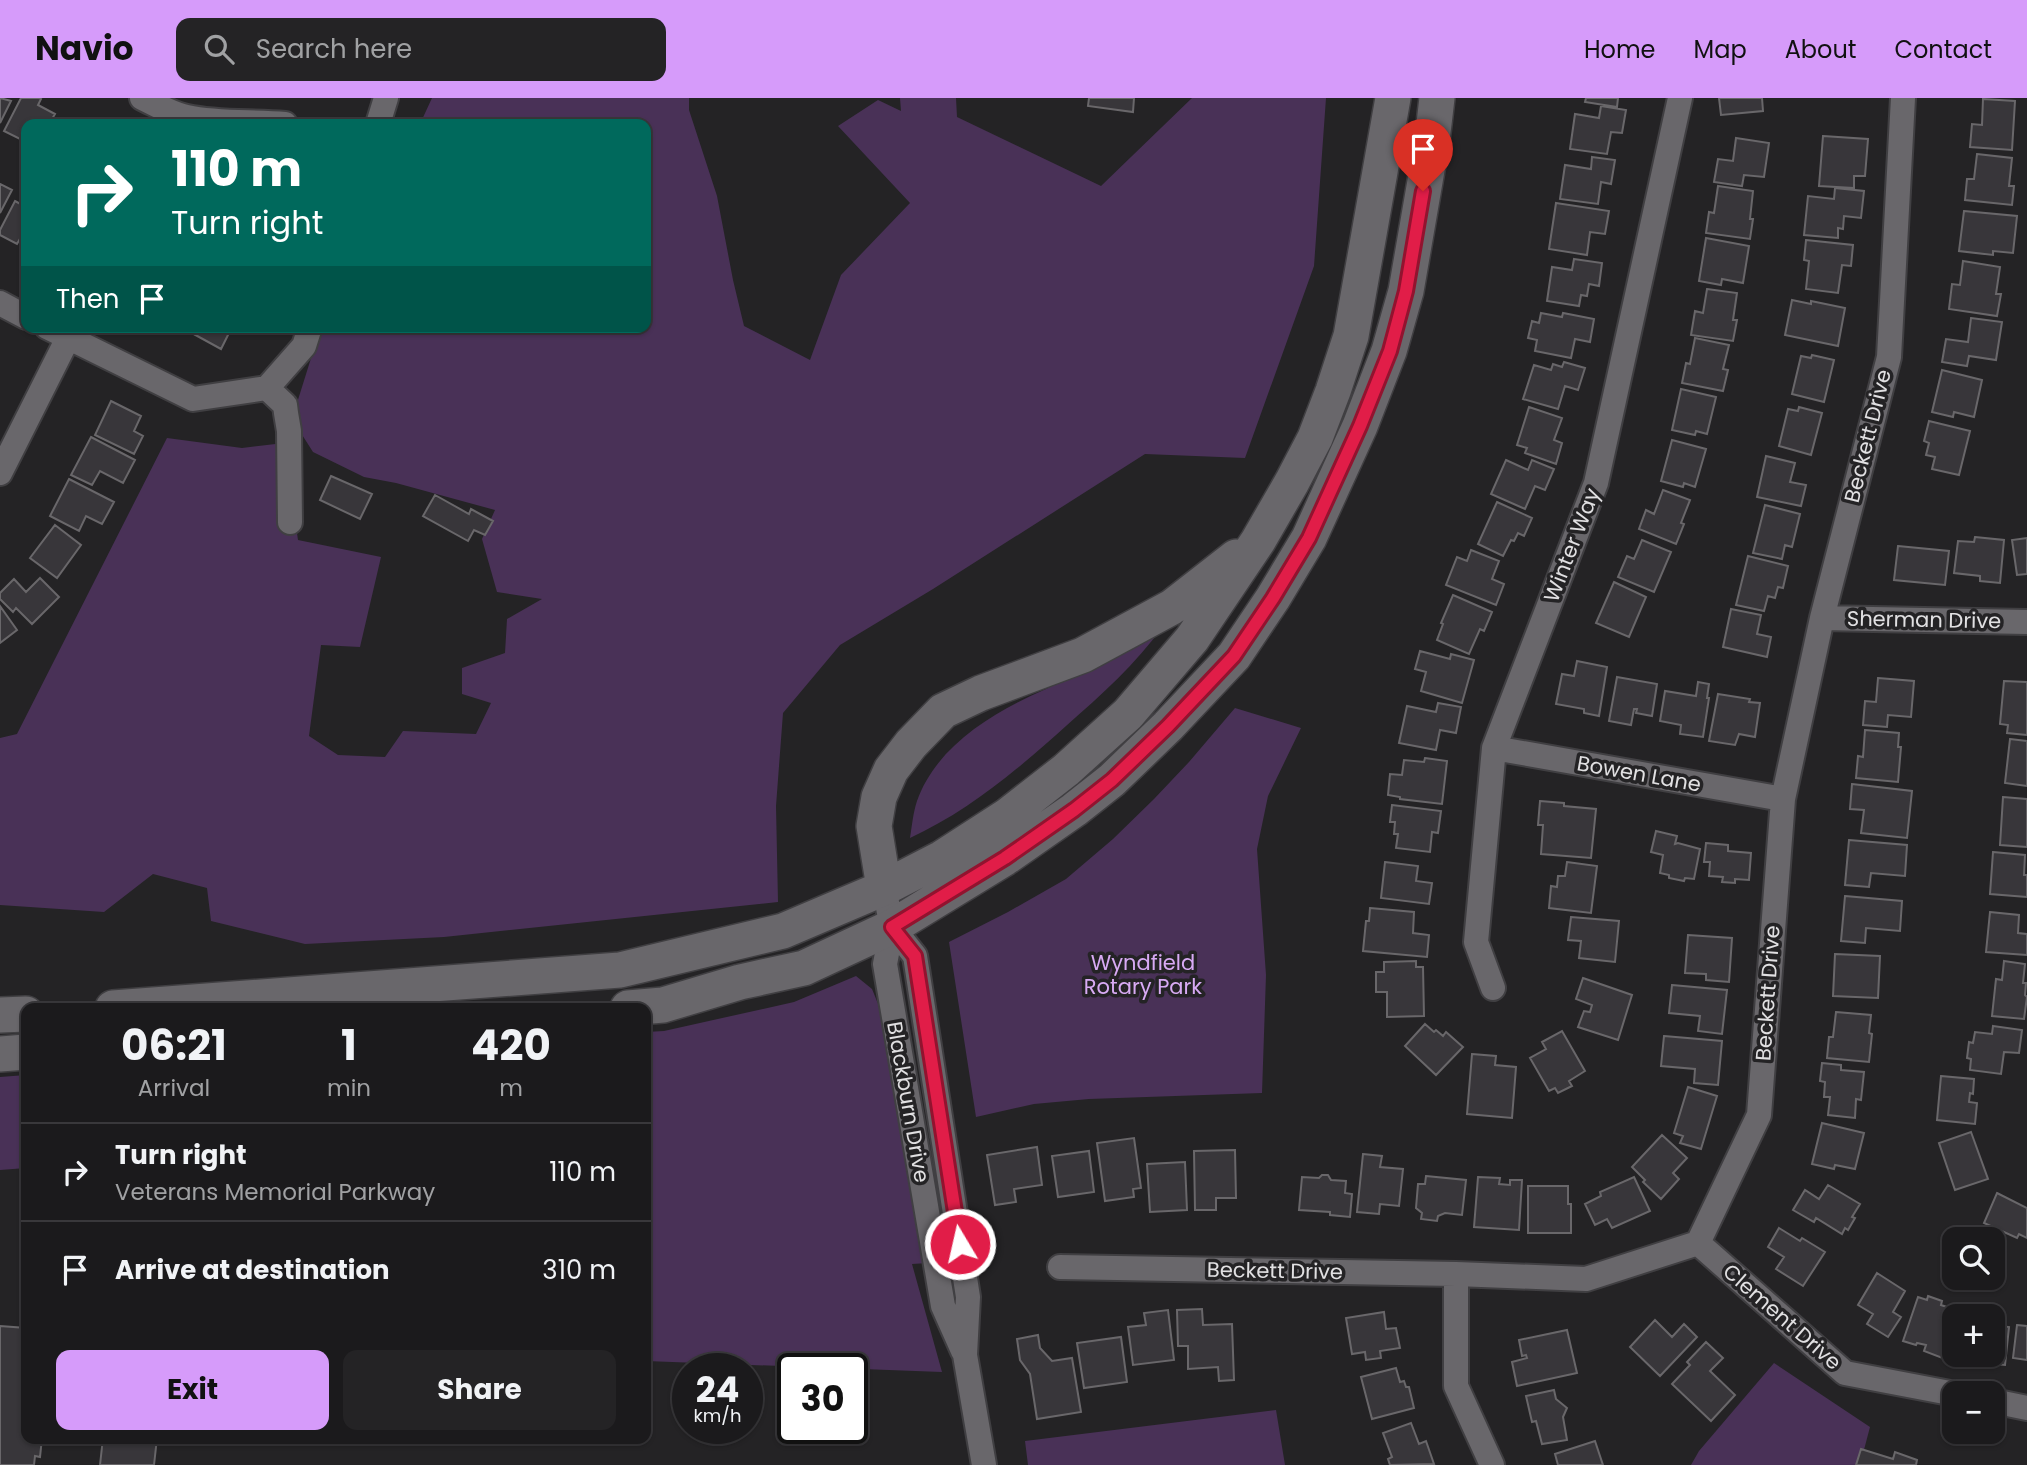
<!DOCTYPE html>
<html lang="en">
<head>
<meta charset="utf-8">
<style>
	:root { --surface:#1b1a1c; --page:#242325; --text:#f1f3f6; --muted:#a0a1a3; --line:#39383b; --accent:#d69bfa }
	body { margin:0; font-family:Poppins,sans-serif; background:var(--page); color:var(--text); height:100vh; display:flex; flex-direction:column; font-size:26px; white-space:nowrap }
	* { box-sizing:border-box; margin:0 }
	p { font-size:23px; color:var(--muted) }
	.icon { flex:none; width:38px; height:38px; fill:none; stroke:currentColor; stroke-width:2; stroke-linecap:round; stroke-linejoin:round }
	.map { position:relative; flex:1; overflow:hidden }
	.panel { position:absolute; left:21px; top:905px; width:630px; height:441px; display:flex; flex-direction:column; background:var(--surface); border-radius:14px; box-shadow:0 2px 5px #0004,0 0 0 2px var(--line) }
	.panel>* { flex:none }
	.banner { position:absolute; left:21px; top:21px; width:630px; height:214px; border-radius:14px; box-shadow:0 2px 5px #0004,0 0 0 2px var(--line); background:#00695c; color:#fff; overflow:hidden }
	.tools { position:absolute; left:1942px; top:1129px; display:grid; gap:14px }
	.tools a { display:grid; place-items:center; width:63px; height:63px; border-radius:14px; background:var(--surface); box-shadow:0 2px 5px #0004,0 0 0 2px var(--line); font-size:35px }
	.speed { position:absolute; left:672px; top:1255px; display:flex; gap:14px; font-size:35px; font-weight:700; text-align:center }
	.speed>* { display:grid; place-content:center; width:91px; height:91px; border-radius:50%; background:var(--surface); box-shadow:0 2px 5px #0004,0 0 0 2px var(--line); line-height:1 }
	.speed small { font-size:18px; font-weight:400 }
	.speed .limit { border:4px solid #111; border-radius:10px; background:#fff; color:#111 }
	.pin { position:absolute; display:grid; place-items:center; width:60px; height:60px; color:#fff; margin:-72px -30px; border-radius:50% 50% 50% 0; rotate:-45deg; box-shadow:0 0 7px #0007 }
	.pin .icon { rotate:45deg }
	.me { position:absolute; width:77px; margin:-38px; rotate:351deg; stroke-linejoin:round; filter:drop-shadow(0 0 5px #0008) }
	.turn { display:flex; align-items:center; gap:24px; height:147px; padding:0 35px; font-size:32px }
	.turn .icon { width:91px; height:91px; stroke-width:2.5 }
	.turn b { display:block; font-size:49px; line-height:60px }
	.then { display:flex; align-items:center; height:66px; padding:0 35px; background:#0003; gap:14px; font-size:26px }
	.eta { display:flex; justify-content:space-evenly; align-items:center; height:119px; text-align:center }
	.eta b { font-size:42px; font-weight:700; line-height:49px }
	.cta { display:flex; gap:14px; margin-top:auto; padding:14px 35px }
	.cta a { flex:1; height:80px; border-radius:14px; background:var(--accent); color:#111; font-size:28px; font-weight:700; line-height:80px; text-align:center }
	.cta a+a { background:var(--page); color:var(--text) }
	ul { padding:0; list-style:none }
	li { display:flex; align-items:center; gap:21px; height:98px; padding:0 35px; border-top:2px solid var(--line) }
	li div { flex:1 }
	li b { display:block; font-size:26px }
	li em { font-style:normal }
	header { display:flex; align-items:center; gap:42px; box-sizing:border-box; height:98px; padding:0 35px; background:var(--accent); color:#111 }
	header strong { font-size:33px }
	nav { display:flex; gap:38px; margin-inline-start:auto; font-size:24px }
	.search { width:490px; height:63px; background:var(--page); display:flex; align-items:center; gap:18px; box-sizing:border-box; padding:0 24px; border-radius:14px; color:var(--muted); font-size:26px }
	.map>svg:first-child { display:block }
	.green { fill:#493157 }
	.building { fill:#38363a; stroke:#69676a; stroke-width:2 }
	.lines { fill:none; stroke-linecap:round; stroke-linejoin:round }
	.minor-casing { stroke:#403f42; stroke-width:28 }
	.secondary-casing { stroke:#403f42; stroke-width:38 }
	.minor { stroke:#69676b; stroke-width:24 }
	.secondary { stroke:#69676b; stroke-width:35 }
	.route-casing { stroke:#92132f; stroke-width:18 }
	.route { stroke:#e11d48; stroke-width:12 }
	.labels { text-anchor:middle; stroke-width:7; stroke-linejoin:round; paint-order:stroke }
	.street-label { font-size:21px; fill:#e1e0e2; stroke:#242325 }
	.park-label { font-size:21px; fill:#d8aaf4; stroke:#242325 }
</style>
</head>
<body>
<header>
<strong>Navio</strong>
<div class="search"><svg class="icon" aria-label="search" viewBox="0 0 24 24"><circle cx="10" cy="10" r="6"/><path d="M15 15l6 6"/></svg>Search here</div>
<nav><a>Home</a><a>Map</a><a>About</a><a>Contact</a></nav>
</header>
<div class="map">
<svg width="2027" height="1367" viewBox="0 0 2027 1367">
	<rect width="100%" height="100%" fill="#242325"/>
	<path class="green" d="M432,0H689V12L717,98L733,182L744,228L810,262L841,177L910,105L838,28L878,2L901,13L900,0H956L957,19L1101,88L1192,0H1326L1314,168L1245,360L1145,356L933,491L840,547L783,615L776,708L778,804L444,839L305,846L211,823L207,790L153,776L104,814L0,807V640L17,636L167,340L242,350L284,345L298,442L381,459L360,549L321,547L309,638L338,657L385,659L403,633L476,636L491,605L462,596V570L505,555L507,521L542,501L497,494L482,441L495,412L396,385L364,379L313,354L292,321L312,257L325,229H646V26H420Z
		M1163,528C1136,566 1101,597 1066,628C1018,671 969,713 910,740C912,728 913,715 917,703C937,647 994,614 1046,591C1055,586 1066,583 1075,579C1105,564 1135,546 1163,528Z
		M1235,610L1301,630L1268,698L1257,751L1266,877L1262,995L1089,1001L1034,1006L976,1019L949,844L1008,814L1066,781L1113,741L1154,701L1189,664Z
		M856,878L872,891L881,913L928,1165L912,1166L942,1274L646,1263V934L664,933L794,904Z
		M26,977V1070L0,1072V979Z
		M1774,1265L1870,1329L1860,1367H1691L1699,1353Z
		M1276,1312L1285,1367H1028L1025,1343Z"/>
	<path class="building" d="M0,0L11,3L0,25Z
		M21,0H39L41,1L38,7L55,16L49,26H26V44L4,33Z
		M1089,0H1134L1133,14L1088,8Z
		M1586,0H1618L1617,9L1585,4Z
		M1719,0H1762L1763,13L1721,17Z
		M1983,1L2015,3L2012,52L1970,49L1972,26L1982,27Z
		M1601,8L1626,12L1622,35L1611,34L1607,56L1570,51L1575,16L1599,20Z
		M1823,38L1868,41L1865,78H1854V90L1819,88Z
		M1736,40L1769,45L1764,79L1744,77L1742,88L1714,84L1718,61L1733,63Z
		M1977,56L2012,60L2009,88H2014L2012,107L1965,102L1967,81H1974Z
		M1592,59L1615,62L1611,86L1601,84L1598,106L1560,101L1565,67L1591,71Z
		M0,86L12,92L0,115Z
		M1718,88L1753,93L1750,121H1753L1750,141L1706,135L1709,114L1714,115Z
		M1835,90L1864,93L1861,120L1844,118L1843,131L1838,130V140L1804,137L1808,98L1834,101Z
		M15,103L26,109V142L21,139L17,146L0,137V132Z
		M1556,105L1609,113L1605,136L1590,134L1587,157L1549,151Z
		M1964,113L2017,118L2013,155L1993,153V157L1959,153Z
		M1706,140L1749,148L1743,185L1722,181L1721,187L1699,183Z
		M1806,142L1853,147L1851,168L1842,167L1838,195L1806,191L1809,163L1804,162Z
		M1574,161L1602,165L1599,188L1589,186L1587,198L1581,197L1579,208L1547,203L1552,169L1572,172Z
		M1963,163L2000,169L1996,196H2001L1997,218L1949,211L1952,186L1960,187Z
		M1707,191L1737,195L1733,222H1737L1733,243L1691,237L1695,213L1703,215Z
		M1792,202L1811,206V203L1845,210L1838,248L1785,237Z
		M1541,215L1562,219L1563,215L1594,221L1590,244L1575,241L1571,260L1535,253L1537,242L1528,240L1532,223L1539,225Z
		M1971,220L2002,224L1996,262L1969,258L1967,268L1942,264L1946,241L1968,244Z
		M193,229H232L221,251L190,234Z
		M1695,240L1729,247L1723,271L1728,272L1723,293L1682,285L1686,265L1690,266Z
		M1812,257L1834,262L1824,304L1792,296L1801,258L1811,260Z
		M1564,264L1585,270L1578,292L1565,288L1558,311L1523,301L1534,267L1551,272L1553,266L1562,269Z
		M1942,272L1982,282L1974,319L1954,314L1953,319L1932,314Z
		M1681,291L1716,299L1707,336L1696,333L1695,337L1672,332Z
		M111,303L141,318L134,333L143,338L134,356L95,337Z
		M1529,309L1562,320L1554,342L1562,345L1556,366L1525,355L1527,350L1517,347Z
		M1799,309L1822,315L1811,357L1779,348L1788,311L1798,313Z
		M1929,323L1970,333L1959,377L1932,371L1935,359L1926,357L1929,345L1924,343Z
		M91,339L135,362L123,385L100,373L92,387L71,377Z
		M1672,342L1706,351L1695,389L1684,385L1683,389L1661,383Z
		M1766,358L1795,365L1790,384L1806,387L1801,408L1757,399Z
		M1506,362L1528,372L1532,362L1554,371L1545,392L1535,388L1525,411L1491,396Z
		M331,378L372,396L360,421L320,402Z
		M69,381L114,404L102,426L86,418L79,433L50,418Z
		M1663,392L1690,402L1681,425L1684,426L1676,446L1639,431L1646,412L1654,416Z
		M435,397L469,416L471,411L493,423L485,437L474,432L468,443L423,418Z
		M1497,404L1532,420L1524,438L1518,435L1514,443L1511,442L1503,458L1478,446Z
		M1765,407L1800,416L1792,449L1785,447L1782,461L1753,455Z
		M55,427L81,447L57,480L30,460Z
		M1975,439L2004,442L2000,485L1980,483V478L1954,475L1958,443L1974,444Z
		M2027,440V476L2017,477L2012,442Z
		M1642,442L1671,454L1654,494L1618,479L1627,458L1634,461Z
		M1898,448L1949,453L1945,487L1894,482Z
		M1471,452L1499,463L1492,481L1504,486L1496,507L1446,487L1457,459L1467,463Z
		M1748,458L1788,468L1783,490L1778,489L1775,500L1768,498L1764,513L1736,507Z
		M40,480L59,499L32,526L16,510L13,514L0,501V495L14,481L26,494Z
		M1614,484L1646,499L1629,539L1596,525Z
		M1453,497L1492,514L1484,533L1480,531L1469,556L1437,542L1443,526L1441,525Z
		M0,508L17,532L0,545Z
		M1731,511L1761,517L1757,536L1771,539L1767,559L1723,549Z
		M1420,553L1450,561L1451,556L1474,562L1462,605L1421,593L1426,574L1415,571Z
		M1577,563L1607,569L1599,618L1584,615V611L1556,606L1562,576L1574,578Z
		M1617,579L1657,586L1652,618L1636,615L1637,611H1634L1631,627L1609,623Z
		M1878,580L1914,583L1911,619L1888,617L1887,629L1863,627L1865,603L1876,604Z
		M2004,583L2027,584V637L2007,635L2008,627L2000,626Z
		M1698,584L1709,586L1707,600H1709L1703,639L1680,636L1681,627L1660,623L1665,593L1696,598Z
		M1718,596L1750,601L1749,604L1760,605L1755,639L1739,636L1735,647L1709,643Z
		M1438,605L1461,609L1456,635L1440,632L1436,652L1399,645L1407,608L1436,614Z
		M1865,632L1899,635L1898,649H1901L1898,684L1856,680L1858,658L1863,659Z
		M2010,641L2027,643V688L2005,685Z
		M1425,660L1447,663L1442,706L1400,701V699L1388,697L1390,676L1402,677L1404,662L1424,664Z
		M1852,686L1912,693L1907,740L1861,735L1864,712L1850,711Z
		M2003,699L2027,701V749L2000,747Z
		M1540,703L1564,705V708L1596,711L1591,760L1541,756L1543,727H1538Z
		M1392,707L1441,713L1438,735L1432,734L1430,754L1396,750L1398,736H1394L1395,724H1390Z
		M1656,733L1677,738L1675,746L1678,745L1700,751L1694,781L1685,780L1684,783L1669,780V777L1660,775L1663,757L1651,754Z
		M1849,742L1907,747L1905,778L1871,775L1869,789L1845,787Z
		M1706,745L1728,747V753L1751,755L1749,782L1735,781V785L1722,784L1723,779L1709,778L1710,764H1704Z
		M1993,754L2025,757L2024,777H2027V799L1990,796Z
		M1385,764L1418,768L1416,783L1432,785L1429,806L1381,800Z
		M1567,764L1597,768L1591,815L1549,810L1551,788L1557,789L1558,778H1565Z
		M1845,798L1902,803L1900,833L1866,830L1865,845L1841,843Z
		M1370,810L1414,814L1413,835L1429,837L1427,859L1363,853L1366,823H1369Z
		M1990,814L2019,817L2018,835L2027,836V857L1986,854Z
		M1571,819L1619,823L1615,864L1579,860L1581,843L1568,842Z
		M1688,837L1732,840L1729,884L1706,882V876L1685,875Z
		M1835,856L1880,858L1878,900L1833,898Z
		M1416,863V869H1423L1424,918L1387,919V894H1376V874H1384V864Z
		M2004,863L2025,866L2023,885H2026L2025,897L2027,899L2024,921L1992,918L1996,881L2002,882Z
		M1583,880L1632,897L1618,942L1578,929L1584,913L1590,914L1592,907L1576,901Z
		M1672,887L1727,892L1722,936L1698,933L1700,918L1669,915Z
		M1836,914L1871,917L1869,935L1872,936L1869,964L1827,960L1829,939H1833Z
		M1425,926L1434,934L1436,932L1443,938L1446,934L1463,949L1436,977L1405,948Z
		M1993,928L2022,932L2019,955L2004,954L2001,976L1970,972L1971,961L1967,960L1969,944L1973,945L1975,934L1992,936Z
		M1562,933L1585,973L1569,983L1572,988L1558,995L1555,990L1549,993L1530,960L1546,951L1542,944Z
		M1664,938L1722,943L1718,987L1694,985L1695,971L1661,968Z
		M1472,956L1496,958L1495,967L1516,969L1512,1020L1467,1016Z
		M1822,965L1841,967V972L1864,974L1861,1002L1856,1001L1855,1020L1828,1017L1830,999H1824L1825,984L1820,983Z
		M1941,978L1974,981L1973,996L1970,995L1969,1004L1977,1005L1975,1026L1937,1022Z
		M1688,989L1717,998L1701,1051L1680,1045L1683,1038L1674,1035Z
		M1822,1025L1864,1035L1855,1071L1835,1067L1834,1071L1812,1066Z
		M1971,1034L1988,1081L1955,1092L1939,1045Z
		M1662,1037L1687,1060L1673,1075L1679,1081L1661,1101L1643,1084L1645,1082L1632,1069Z
		M1134,1040L1141,1090L1133,1091L1134,1099L1105,1103L1097,1045Z
		M1037,1049L1042,1087L1014,1091L1016,1104L995,1107L987,1057Z
		M1235,1052L1236,1100H1216V1112H1195L1194,1053Z
		M1089,1053L1094,1094L1058,1099L1052,1058Z
		M1363,1056L1382,1058L1380,1069L1403,1071L1399,1108L1380,1106L1379,1116L1357,1114Z
		M1185,1064L1187,1112L1150,1114L1147,1066Z
		M1322,1077H1328L1331,1082L1346,1083L1345,1095L1352,1096L1350,1119L1330,1117V1114L1299,1112L1302,1079L1319,1080Z
		M1426,1078L1466,1082L1462,1117L1445,1115L1438,1118L1437,1123L1421,1121L1422,1115L1416,1110L1418,1086H1425Z
		M1478,1079L1500,1080L1499,1086L1510,1087V1082H1522L1519,1132L1474,1129Z
		M1634,1079L1650,1113L1612,1130L1607,1121L1595,1127L1585,1106L1601,1098L1600,1094Z
		M1828,1087L1860,1106L1852,1119L1855,1120L1848,1132L1845,1130L1842,1136L1816,1120L1814,1124L1793,1112L1805,1092L1819,1101Z
		M1528,1088H1568V1106H1571V1135H1528Z
		M1997,1095L2027,1110V1140L2019,1136L2017,1140L1984,1125Z
		M1779,1130L1800,1143L1802,1140L1825,1154L1803,1188L1776,1171L1784,1159L1768,1149Z
		M1877,1175L1905,1193L1893,1214L1901,1219L1888,1239L1867,1226L1873,1216L1858,1207Z
		M1928,1198L1942,1203L1941,1207L1962,1214L1960,1218H1955V1233L1945,1261L1924,1253L1926,1247L1917,1245L1916,1247L1903,1243L1918,1199L1927,1202Z
		M1202,1211L1203,1227L1232,1226L1234,1282L1219,1283L1218,1269L1188,1271V1248H1178L1177,1212Z
		M1168,1212L1174,1262L1133,1267L1128,1229L1146,1227L1144,1215Z
		M1384,1214L1386,1231L1396,1230L1400,1250L1380,1253L1381,1260L1366,1262L1365,1254L1352,1256L1346,1220Z
		M1655,1222L1672,1239L1684,1226L1697,1239L1660,1278L1630,1249Z
		M1993,1227L2009,1229L2005,1267L1984,1265L1985,1258L1977,1256H1993Z
		M2017,1227L2027,1228V1262L2013,1260Z
		M0,1228L26,1230V1340H42L40,1359L35,1358L34,1367H0Z
		M1567,1232L1577,1275L1517,1288L1512,1264L1527,1260L1526,1257L1522,1258L1519,1242Z
		M1038,1237L1040,1250L1052,1263L1072,1260L1081,1314L1037,1321L1030,1276L1020,1262L1017,1241Z
		M1121,1239L1127,1284L1084,1290L1077,1245Z
		M1706,1244L1723,1260L1710,1273L1735,1297L1711,1323L1672,1286L1690,1267L1687,1264Z
		M1396,1270L1400,1284L1404,1283L1406,1289H1409L1414,1310L1372,1321L1361,1279Z
		M1554,1292L1556,1301L1567,1310L1563,1319L1567,1342L1542,1346L1536,1323L1532,1324L1526,1298Z
		M1411,1325L1419,1346L1426,1343L1434,1366L1390,1367L1388,1361L1392,1359L1383,1335Z
		M103,1340H157L154,1367H100Z
		M1595,1343L1603,1367H1558L1555,1356Z
		M1861,1351L1893,1361L1895,1354L1917,1362L1916,1367H1856Z"/>
	<g class="lines">
		<defs>
			<path id="minor" d="M142,0C157,7 172,16 187,19C219,26 253,23 285,26
				M378,26L386,0
				M0,205L26,219
				M47,229L193,301L267,290
				M267,290L285,307L286,315L289,333L290,424
				M267,290L304,248L310,229
				M0,375L68,240
				M1822,520L2027,524
				M1494,650L1783,701
				M884,790L892,829L885,866L943,1208L963,1253
				M892,829L915,858L968,1199L965,1257L984,1367
				M1493,890L1476,844L1494,650L1596,385L1680,0
				M1698,1145L1845,1275L1955,1296
				M1060,1169L1456,1176L1586,1181L1698,1145L1759,1017L1783,701L1822,520L1889,259L1903,0
				M1456,1176V1288L1492,1367
				M1993,1303L2027,1310"/>
			<path id="secondary" d="M884,790L874,728L879,699L891,672L911,646L943,613L981,595L1083,557L1172,509L1236,459
				M113,910L620,872L783,833L884,790L942,760L1007,718L1066,672L1128,616L1192,541L1258,443L1292,384L1315,340L1333,293L1351,238L1393,0
				M628,910L663,907L740,884L804,870L892,829L1005,760L1074,712L1112,682L1168,628L1234,558L1273,500L1309,440L1360,328L1389,253L1406,193L1432,43L1437,0
				M0,917L26,916
				M0,956L26,954"/>
		</defs>
		<use href="#minor" class="minor-casing"/>
		<use href="#secondary" class="secondary-casing"/>
		<use href="#minor" class="minor"/>
		<use href="#secondary" class="secondary"/>
	</g>
	<g class="lines">
		<defs>
			<path id="route" d="M960,1146L915,858L892,829L1005,760L1074,712L1112,682L1168,628L1234,558L1273,500L1309,440L1360,328L1390,253L1406,193L1423,93"/>
		</defs>
		<use href="#route" class="route-casing"/>
		<use href="#route" class="route"/>
	</g>
	<g class="labels">
		<g class="street-label">
			<text transform="translate(1868 338) rotate(-76)" y="7">Beckett Drive</text>
			<text transform="translate(1572 447) rotate(-69)" y="7">Winter Way</text>
			<text transform="translate(1924 522) rotate(1)" y="7">Sherman Drive</text>
			<text transform="translate(1639 676) rotate(10)" y="7">Bowen Lane</text>
			<text transform="translate(1768 895) rotate(-86)" y="7">Beckett Drive</text>
			<text transform="translate(908 1004) rotate(80)" y="7">Blackburn Drive</text>
			<text transform="translate(1275 1173) rotate(1)" y="7">Beckett Drive</text>
			<text transform="translate(1782 1219) rotate(41)" y="7">Clement Drive</text>
		</g>
		<g class="park-label">
			<text x="1143" y="872">Wyndfield<tspan x="1143" dy="24">Rotary Park</tspan></text>
		</g>
	</g>
</svg>
<div class="tools">
<a><svg class="icon" aria-label="search" viewBox="0 0 24 24"><circle cx="10" cy="10" r="6"/><path d="M15 15l6 6"/></svg></a>
<a>+</a>
<a>−</a>
</div>
<div class="speed"><div>24<small>km/h</small></div><div class="limit">30</div></div>
<div class="pin" style="left:1423px;top:93px;background:#d93025"><svg class="icon" aria-label="arrive" viewBox="0 0 24 24"><path d="M6 21V4h12l-3 4 3 4H6"/></svg></div>
<svg class="me" style="left:960px;top:1146px" viewBox="-20 -20 40 40"><circle r="17" fill="#e11d48" stroke="#fff" stroke-width="3"/><path d="M0-11L8 9 0 5-8 9z" fill="#fff"/></svg>
<div class="banner">
<div class="turn"><svg class="icon" aria-label="right" viewBox="0 0 24 24"><path d="M7 20v-9h11M14 6l5 5-5 5"/></svg><div><b>110 m</b>Turn right</div></div>
<div class="then">Then<svg class="icon" aria-label="arrive" viewBox="0 0 24 24"><path d="M6 21V4h12l-3 4 3 4H6"/></svg></div>
</div>
<section class="panel">
<div class="eta">
<div><b>06:21</b><p>Arrival</p></div>
<div><b>1</b><p>min</p></div>
<div><b>420</b><p>m</p></div>
</div>
<ul>
<li><svg class="icon" aria-label="right" viewBox="0 0 24 24"><path d="M7 20v-9h11M14 6l5 5-5 5"/></svg><div><b>Turn right</b><p>Veterans Memorial Parkway</p></div><em>110 m</em></li>
<li><svg class="icon" aria-label="arrive" viewBox="0 0 24 24"><path d="M6 21V4h12l-3 4 3 4H6"/></svg><div><b>Arrive at destination</b></div><em>310 m</em></li>
</ul>
<div class="cta"><a>Exit</a><a>Share</a></div>
</section>
</div>
</body>
</html>
